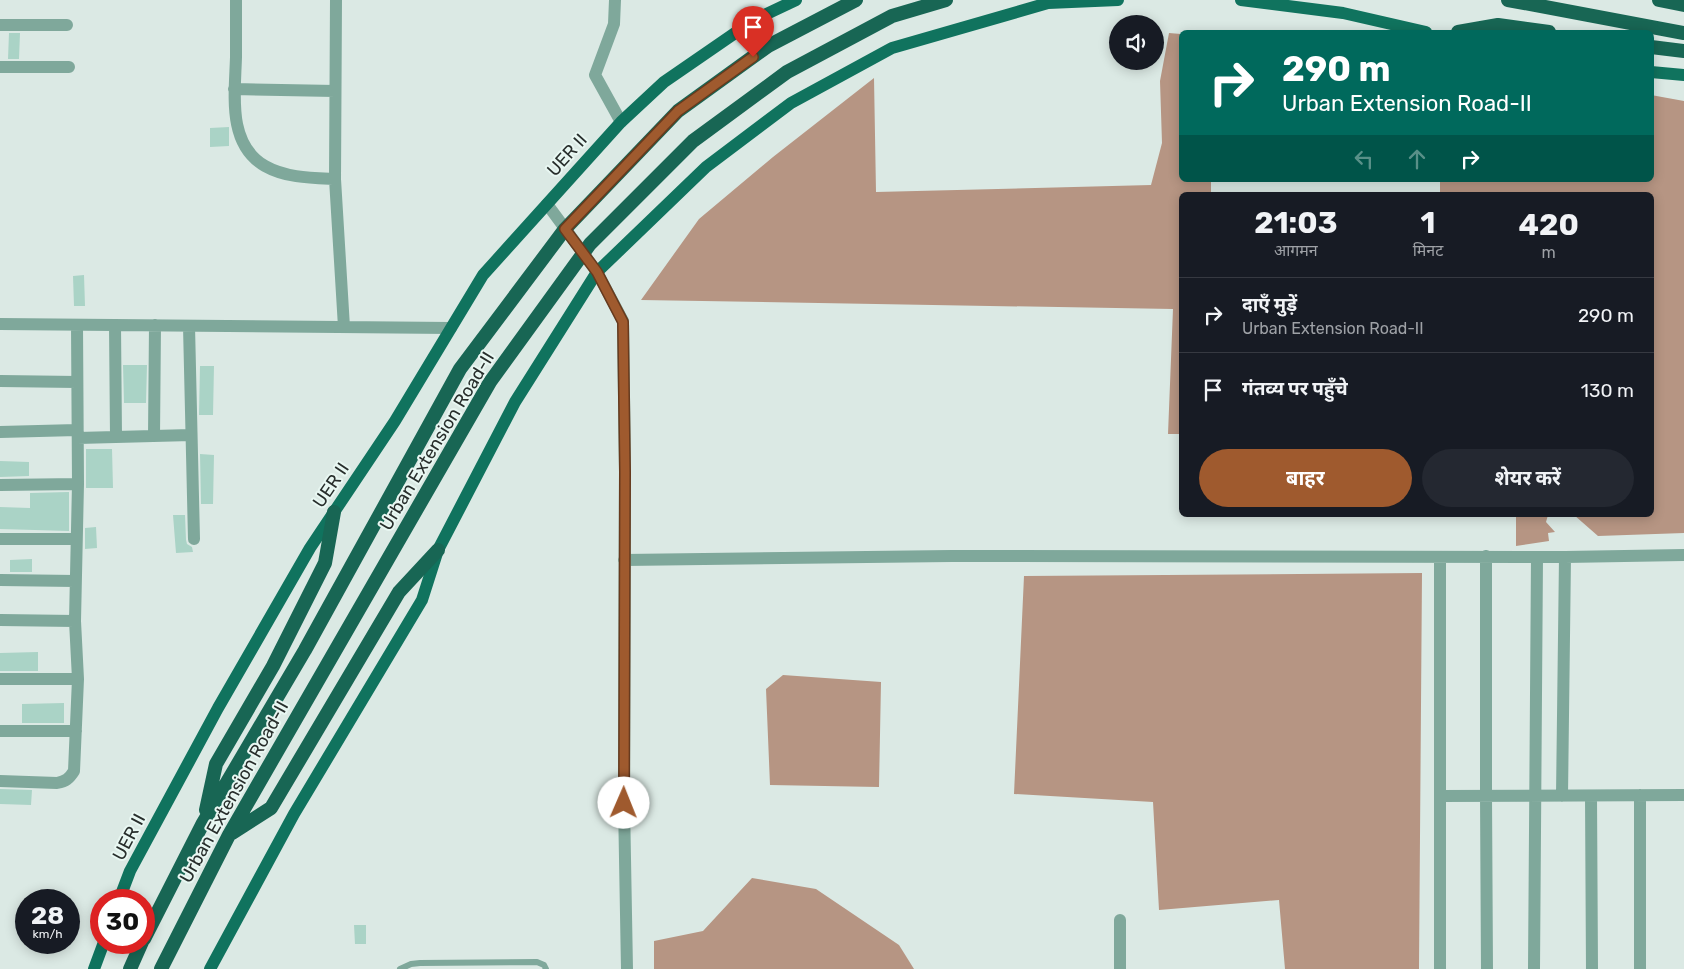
<!DOCTYPE html>
<html lang="hi">
<head>
<meta charset="utf-8">
<style>
	:root { --surface:#171b24; --page:#242831; --text:#f1f3f6; --muted:#9ea1a6; --line:#363941; --accent:#9f5a2e }
	body { margin:0; font-family:Rubik,"Noto Sans Devanagari",sans-serif; background:var(--page); color:var(--text); height:100vh; display:flex; flex-direction:column; font-size:19px; white-space:nowrap }
	* { box-sizing:border-box; margin:0 }
	p { font-size:16px; color:var(--muted) }
	.icon { flex:none; width:28px; height:28px; fill:none; stroke:currentColor; stroke-width:2; stroke-linecap:round; stroke-linejoin:round }
	.map { position:relative; flex:1; overflow:hidden }
	.drawer { position:absolute; left:1179px; top:192px; width:475px; height:325px; display:flex; flex-direction:column; background:var(--surface); border-radius:8px; box-shadow:0 2px 12px #0003 }
	.drawer>* { flex:none }
	.guide { position:absolute; left:1179px; top:30px; width:475px; height:152px; border-radius:8px; box-shadow:0 2px 12px #0003; background:#00695c; color:#fff; overflow:hidden }
	.controls { position:absolute; left:1109px; top:15px; display:grid; gap:10px }
	.controls a { display:grid; place-items:center; width:55px; height:55px; border-radius:50%; background:var(--surface); box-shadow:0 2px 12px #0003; font-size:25px }
	.speed { position:absolute; left:15px; top:889px; display:flex; gap:10px; font-size:25px; font-weight:700; text-align:center }
	.speed>* { display:grid; place-content:center; width:65px; height:65px; border-radius:50%; background:var(--surface); box-shadow:0 2px 12px #0003; line-height:1 }
	.speed small { font-size:12px; font-weight:400 }
	.speed .limit { border:8px solid #d22; background:#fff; color:#111 }
	.pin { position:absolute; display:grid; place-items:center; width:42px; height:42px; color:#fff; margin:-51px -21px; border-radius:50% 50% 50% 0; rotate:-45deg; box-shadow:0 0 5px #0007 }
	.pin .icon { rotate:45deg }
	.me { position:absolute; width:55px; margin:-28px; rotate:1deg; stroke-linejoin:round; filter:drop-shadow(0 0 4px #0008) }
	.turn { display:flex; align-items:center; gap:18px; height:105px; padding:0 20px; font-size:22px }
	.turn .icon { width:65px; height:65px; stroke-width:2.5 }
	.turn b { display:block; font-size:35px; line-height:42px }
	.lanes { display:flex; align-items:center; height:48px; padding:0 20px; background:#0003; justify-content:center; gap:25px; direction:ltr }
	.lanes .off { opacity:.35 }
	.eta { display:flex; justify-content:space-evenly; align-items:center; height:85px; text-align:center }
	.eta b { font-size:30px; font-weight:700; line-height:35px }
	.action { display:flex; gap:10px; margin-top:auto; padding:10px 20px }
	.action a { flex:1; height:58px; border-radius:30px; background:var(--accent); color:#fff; font-size:20px; font-weight:700; line-height:58px; text-align:center }
	.action a+a { background:var(--page); color:var(--text) }
	ul { padding:0; list-style:none }
	li { display:flex; align-items:center; gap:15px; height:75px; padding:0 20px; border-top:1px solid var(--line) }
	li div { flex:1 }
	li b { display:block; font-size:19px }
	li em { font-style:normal }
	.map>svg:first-child { display:block }
	.water { fill:#b69583 }
	.building { fill:#aad3c6 }
	.lines { fill:none; stroke-linecap:round; stroke-linejoin:round }
	.service { stroke:#7fa89b; stroke-width:6 }
	.minor { stroke:#7fa89b; stroke-width:12 }
	.primary { stroke:#10735e; stroke-width:12 }
	.trunk { stroke:#186654; stroke-width:14 }
	.route-casing { stroke:#673a1e; stroke-width:12 }
	.route { stroke:#9f5a2e; stroke-width:9 }
	.labels { text-anchor:middle; stroke-width:4; stroke-linejoin:round; paint-order:stroke }
	.street-label { font-size:18px; fill:#282e2c; stroke:#e8f7f2 }
</style>
</head>
<body>
<div class="map">
<svg width="1684" height="969" viewBox="0 0 1684 969">
	<rect width="100%" height="100%" fill="#dbe9e4"/>
	<path class="water" d="M1169,33L1181,34V180H1211V195H1181V434H1168L1173,309L641,300L699,219L773,157L874,78L876,192L1151,185L1162,143L1160,81Z
		M1651,95L1684,101V533L1598,536L1574,515H1651V195H1440V180H1651Z
		M1516,515H1548L1546,522L1555,532L1548,533L1549,541L1516,546Z
		M1422,573L1419,969H1285L1279,900L1159,910L1153,802L1014,794L1024,576Z
		M783,675L881,682L879,787L770,785L766,689Z
		M752,878L816,889L899,945L914,969H654V941L703,931Z"/>
	<path class="building" d="M9,33H20L19,59H8Z
		M229,127V146L210,147V128Z
		M84,275L85,306H74L73,276Z
		M123,365H147L146,403H124Z
		M200,366H214L213,415H199Z
		M86,449H112L113,488H86Z
		M200,454L214,455L213,504H201Z
		M0,461L29,462V476L0,477Z
		M69,492V531L0,529V507L30,508V493Z
		M173,515H185L186,540L187,544L192,547L193,552L176,553Z
		M96,527L97,548L85,549V528Z
		M32,559V572H10V560Z
		M38,652V671H0V653Z
		M64,703V723H22V704Z
		M0,789L32,790L31,805L0,804Z
		M354,925H366V944H355Z"/>
	<g class="lines">
		<path class="service" d="M400,969L411,964L420,963L537,962L544,965L546,969"/>
		<path class="minor" d="M236,0C236,19 236,38 236,57C235,94 227,144 265,166C286,178 312,178 335,179
			M336,0L335,179L344,327
			M615,0L614,24L595,75L621,122
			M0,25H67
			M0,67H69
			M234,89L335,91
			M547,204L597,272L623,321L625,471L624,803L627,969
			M0,324L451,328
			M115,325L116,437
			M189,326L194,539
			M0,381L77,382
			M0,432L77,430
			M154,436L155,325
			M78,438L191,435
			M0,485L78,484
			M0,539H76
			M1486,556V796L1487,969
			M1440,557V969
			M624,560L951,556L1565,557L1684,555
			M0,580L75,581
			M0,620L75,621
			M0,679H78
			M0,731H76
			M0,781L57,783C66,781 69,779 74,771L78,679L75,621L78,484L77,325
			M1640,795V969
			M1440,796L1684,795
			M1562,796L1565,557
			M1591,796L1592,969
			M1120,969V920
			M1534,969L1537,557"/>
		<path class="primary" d="M1241,0L1343,13L1426,32
			M1651,72L1684,75
			M119,900L130,871L218,708L310,548L395,421L483,275L621,122L664,82L754,20L796,0
			M94,969L104,942
			M210,969L294,814L422,600L438,550L515,402L597,272L706,167L791,103L892,48L1048,3L1118,0"/>
		<path class="trunk" d="M1508,0L1684,33
			M1659,0L1684,5
			M1458,32L1498,25L1549,32
			M1651,47L1684,51
			M206,810L216,764L273,666L325,563L334,512
			M232,833L271,808L399,592L438,550
			M144,939L203,823L305,650L460,369L565,229L678,111L768,46L856,0
			M130,969L142,942
			M161,969L229,835L490,382L590,244L693,141L787,72L892,16L946,0"/>
	</g>
	<g class="lines">
		<defs>
			<path id="route" d="M624,803L625,472L623,322L597,272L565,229L678,111L753,57"/>
		</defs>
		<use href="#route" class="route-casing"/>
		<use href="#route" class="route"/>
	</g>
	<g class="labels">
		<g class="street-label">
			<text transform="translate(567 155) rotate(-48)" y="6">UER II</text>
			<text transform="translate(437 441) rotate(-59)" y="6">Urban Extension Road-II</text>
			<text transform="translate(331 485) rotate(-56)" y="6">UER II</text>
			<text transform="translate(234 792) rotate(-61)" y="6">Urban Extension Road-II</text>
			<text transform="translate(129 837) rotate(-62)" y="6">UER II</text>
		</g>
	</g>
</svg>
<div class="controls">
<a><svg class="icon" aria-label="sound" viewBox="0 0 24 24"><path d="M4 9h4l5-4v14l-5-4H4zM17 9q2 3 0 6"/></svg></a>
</div>
<div class="speed"><div>28<small>km/h</small></div><div class="limit">30</div></div>
<div class="pin" style="left:753px;top:57px;background:#d93025"><svg class="icon" aria-label="arrive" viewBox="0 0 24 24"><path d="M6 21V4h12l-3 4 3 4H6"/></svg></div>
<svg class="me" style="left:624px;top:803px" viewBox="-20 -20 40 40"><circle r="19" fill="#fff"/><path d="M0-13L10 11 0 6-10 11z" fill="#9f5a2e"/></svg>
<div class="guide">
<div class="turn"><svg class="icon" aria-label="right" viewBox="0 0 24 24"><path d="M7 20v-9h11M14 6l5 5-5 5"/></svg><div><b>290 m</b>Urban Extension Road-II</div></div>
<div class="lanes"><svg class="icon off" aria-label="left" viewBox="0 0 24 24"><path d="M17 20v-9H6M10 6l-5 5 5 5"/></svg><svg class="icon off" aria-label="ahead" viewBox="0 0 24 24"><path d="M12 20V5M6 11l6-6 6 6"/></svg><svg class="icon" aria-label="right" viewBox="0 0 24 24"><path d="M7 20v-9h11M14 6l5 5-5 5"/></svg></div>
</div>
<section class="drawer">
<div class="eta">
<div><b>21:03</b><p>आगमन</p></div>
<div><b>1</b><p>मिनट</p></div>
<div><b>420</b><p>m</p></div>
</div>
<ul>
<li><svg class="icon" aria-label="right" viewBox="0 0 24 24"><path d="M7 20v-9h11M14 6l5 5-5 5"/></svg><div><b>दाएँ मुड़ें</b><p>Urban Extension Road-II</p></div><em>290 m</em></li>
<li><svg class="icon" aria-label="arrive" viewBox="0 0 24 24"><path d="M6 21V4h12l-3 4 3 4H6"/></svg><div><b>गंतव्य पर पहुँचे</b></div><em>130 m</em></li>
</ul>
<div class="action"><a>बाहर</a><a>शेयर करें</a></div>
</section>
</div>
</body>
</html>
